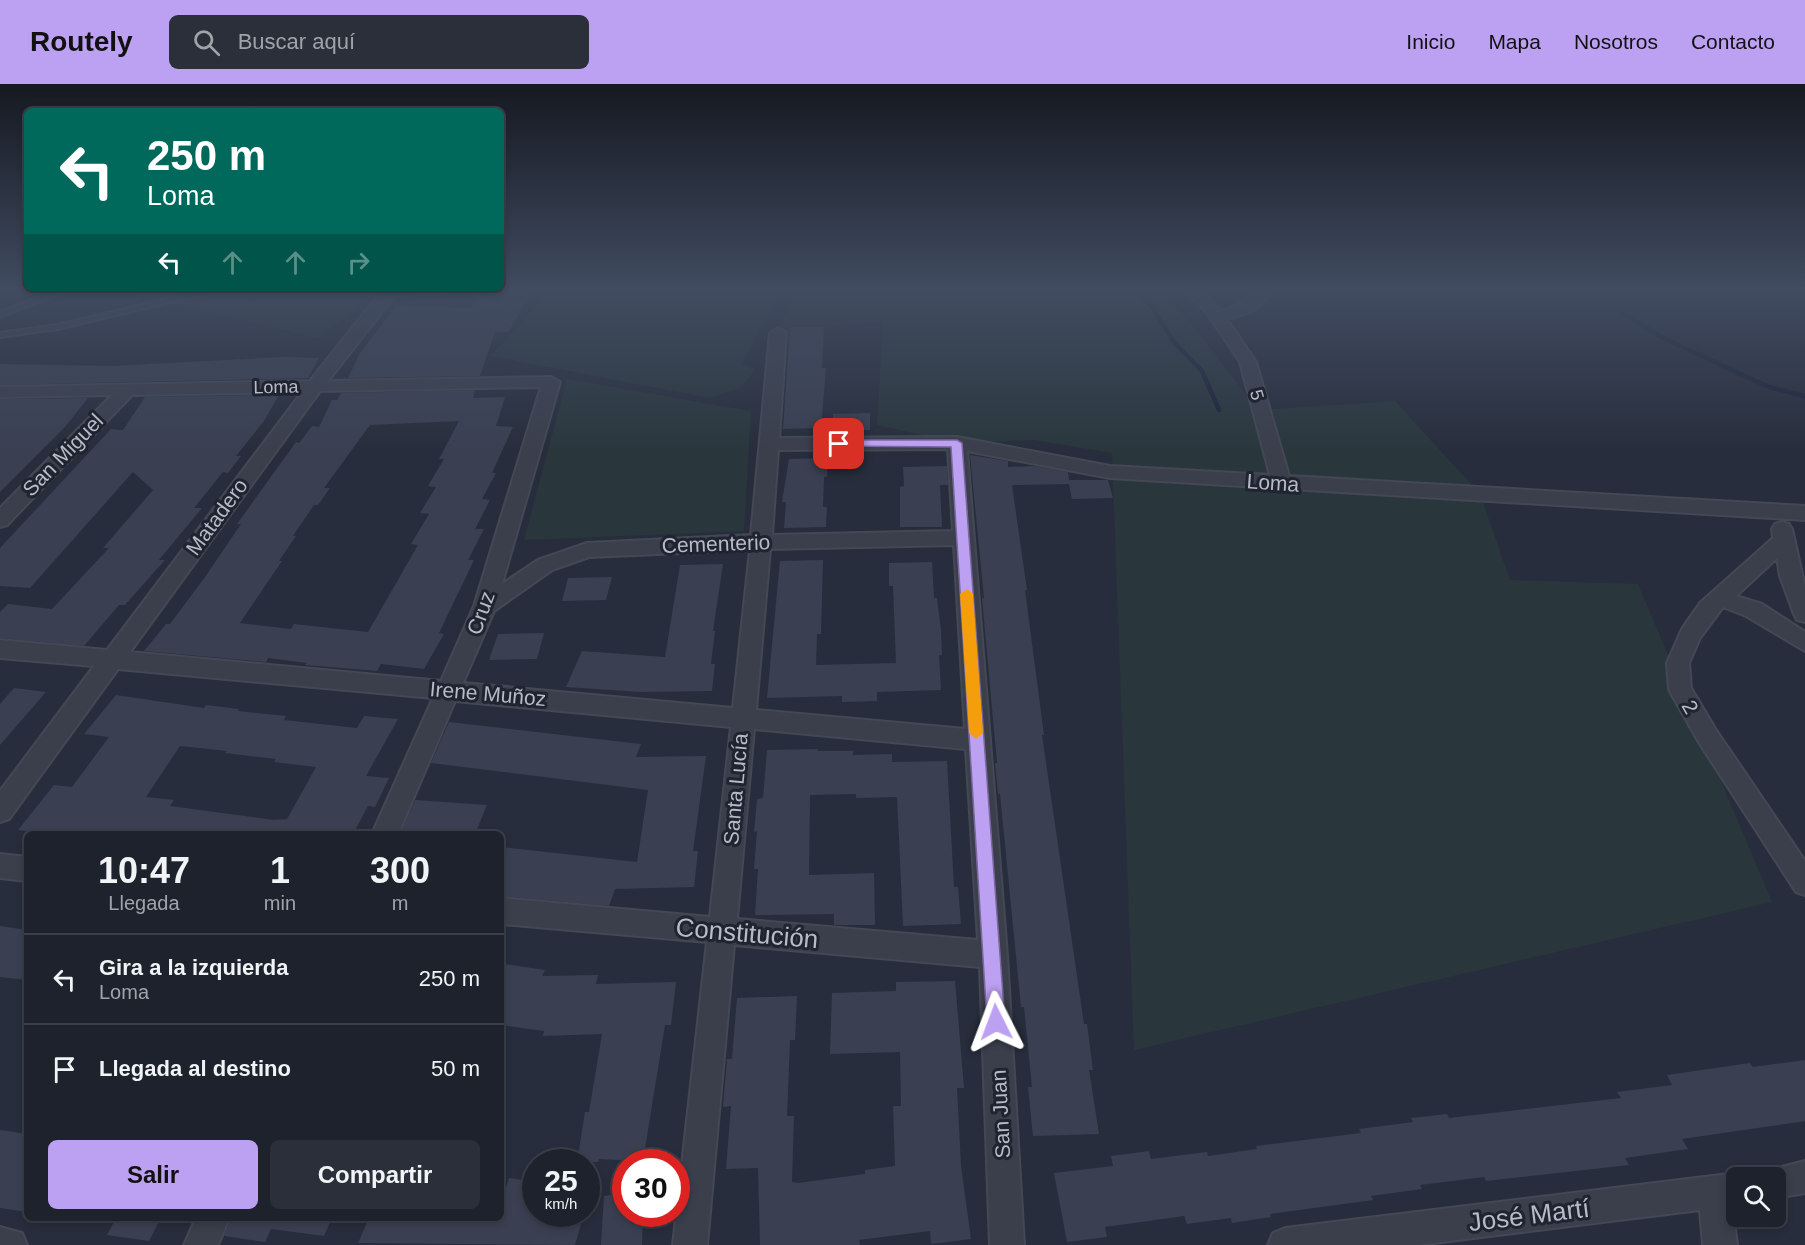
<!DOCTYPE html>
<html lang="es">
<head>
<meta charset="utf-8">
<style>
	:root { --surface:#1d222d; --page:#2a2f39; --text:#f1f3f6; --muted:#a0a4aa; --line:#3b3f49; --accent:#bca0f2 }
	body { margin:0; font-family:Helvetica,sans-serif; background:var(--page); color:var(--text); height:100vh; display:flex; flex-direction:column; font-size:22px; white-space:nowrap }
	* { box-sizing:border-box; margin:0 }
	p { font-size:20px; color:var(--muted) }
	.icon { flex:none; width:33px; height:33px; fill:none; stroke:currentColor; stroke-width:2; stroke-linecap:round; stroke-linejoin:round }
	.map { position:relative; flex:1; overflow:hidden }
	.drawer { position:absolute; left:24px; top:747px; width:480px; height:390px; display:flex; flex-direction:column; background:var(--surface); border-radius:9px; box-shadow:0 3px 9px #0003,0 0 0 2px var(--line) }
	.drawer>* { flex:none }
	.hud { position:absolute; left:24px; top:24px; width:480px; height:183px; border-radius:9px; box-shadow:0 3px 9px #0003,0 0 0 2px var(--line); background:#00695c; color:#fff; overflow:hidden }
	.tools { position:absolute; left:1726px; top:1083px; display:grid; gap:12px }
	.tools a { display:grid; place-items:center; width:60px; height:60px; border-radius:9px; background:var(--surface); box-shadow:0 3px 9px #0003,0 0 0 2px var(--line); font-size:30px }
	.speed { position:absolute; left:522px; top:1065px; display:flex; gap:12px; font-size:30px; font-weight:700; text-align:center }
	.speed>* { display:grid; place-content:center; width:78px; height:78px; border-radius:50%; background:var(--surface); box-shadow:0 3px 9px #0003,0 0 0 2px var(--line); line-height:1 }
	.speed small { font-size:15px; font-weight:400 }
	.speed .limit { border:9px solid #d22; background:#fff; color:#111 }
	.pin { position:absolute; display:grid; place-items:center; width:51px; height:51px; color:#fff; margin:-26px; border-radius:12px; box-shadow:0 3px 9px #0006 }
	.me { position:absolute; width:66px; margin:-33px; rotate:357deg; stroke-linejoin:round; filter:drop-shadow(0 0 4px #0008) }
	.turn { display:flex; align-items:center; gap:21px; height:126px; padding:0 24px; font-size:27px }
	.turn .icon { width:78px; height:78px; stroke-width:2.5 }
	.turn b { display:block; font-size:42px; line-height:51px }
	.lanes { display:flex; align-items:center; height:57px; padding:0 24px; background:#0003; justify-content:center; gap:30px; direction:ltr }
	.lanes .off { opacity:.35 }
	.eta { display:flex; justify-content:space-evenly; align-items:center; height:102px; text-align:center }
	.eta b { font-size:36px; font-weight:600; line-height:42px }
	.action { display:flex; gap:12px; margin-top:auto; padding:12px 24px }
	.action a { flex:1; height:69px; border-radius:9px; background:var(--accent); color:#111; font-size:24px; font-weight:600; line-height:69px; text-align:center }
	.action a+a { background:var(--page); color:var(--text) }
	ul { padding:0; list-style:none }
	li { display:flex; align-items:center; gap:18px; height:90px; padding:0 24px; border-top:2px solid var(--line) }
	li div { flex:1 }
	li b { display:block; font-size:22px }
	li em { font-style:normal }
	header { display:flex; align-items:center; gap:36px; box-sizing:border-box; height:84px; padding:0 30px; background:var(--accent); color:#111 }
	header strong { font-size:28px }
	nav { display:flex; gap:33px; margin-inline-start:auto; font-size:21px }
	.search { width:420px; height:54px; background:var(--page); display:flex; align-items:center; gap:15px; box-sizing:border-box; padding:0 21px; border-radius:9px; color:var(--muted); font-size:22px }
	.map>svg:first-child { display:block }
	.green { fill:#29373d }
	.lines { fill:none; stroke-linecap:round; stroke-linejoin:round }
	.stream { stroke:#1b2339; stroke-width:4.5 }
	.building { fill:#3a4052; fill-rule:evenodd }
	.lane-casing { stroke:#444855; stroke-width:4 }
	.street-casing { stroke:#444855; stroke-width:4 }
	.lane { fill:#3b3f4c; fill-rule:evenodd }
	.street { fill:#3b3f4c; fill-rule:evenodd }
	.route { fill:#bca0f2; stroke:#7a689d; stroke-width:1.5 }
	.slow { fill:#f59e0b }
	.labels { text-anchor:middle; stroke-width:6; stroke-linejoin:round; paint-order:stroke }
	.far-street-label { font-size:18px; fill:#b7bac7; stroke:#202431 }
	.street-label { font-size:21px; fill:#b7bac7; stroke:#202431 }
	.near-street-label { font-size:26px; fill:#b7bac7; stroke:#202431 }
</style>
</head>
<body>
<header>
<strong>Routely</strong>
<div class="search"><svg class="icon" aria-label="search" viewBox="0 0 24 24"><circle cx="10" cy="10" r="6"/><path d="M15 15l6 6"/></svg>Buscar aquí</div>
<nav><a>Inicio</a><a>Mapa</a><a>Nosotros</a><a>Contacto</a></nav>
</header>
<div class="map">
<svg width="1805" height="1161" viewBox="0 0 1805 1161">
	<rect width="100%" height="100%" fill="#272d3c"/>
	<path class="green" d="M109,204H382L318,254Z
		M553,204H782L742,280L756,284L742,303L709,314L491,272Z
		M798,204H1156L1191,239L1258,326L1395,317L1480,410L1510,496L1638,500L1772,818L1134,966L1112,369L1034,356L957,359L877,341L883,237L778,249Z
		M567,295L751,327L744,447L524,456Z"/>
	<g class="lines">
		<path class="stream" d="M1130,204L1151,221L1173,257L1202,287L1219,326
			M1567,204L1612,222L1661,253L1769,303L1805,312"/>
	</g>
	<path class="building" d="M486,204L534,205L508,248H495L480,292L348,294L360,269L397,221L470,224Z
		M790,243H824L822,284H826L821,344L783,345Z
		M285,273L319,274L308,294L0,301V280L111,282Z
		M475,306L473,314L505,313L496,342L513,343L492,389H496L482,415L490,416L475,445H484L468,476H474L439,549L444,550L424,585L381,580L377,587L305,581L307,579L268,574L266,578L144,567L166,540H170L205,493L241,440H237L296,358L299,359L312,342L319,343L332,316H337L341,309ZM459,337L439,375H444L428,402L436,403L420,429L429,430L411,460L418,461L368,548L294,540L291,545L240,539L282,477H279L296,452H293L314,421H318L330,404H324L370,341Z
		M279,311L264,337L236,372H241L228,389L223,388L194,424H202L159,476H165L125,521H119L84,562L0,554V528L8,520L52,525L109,464H103L153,406L133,388L30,504L0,502V464L111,345L123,346L145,313Z
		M88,314L65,343L0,408V315Z
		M870,329V346L832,347L833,330Z
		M970,371L1008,377V383L1034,382L1068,388L1069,396H1108L1113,414L1072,415L1069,400L1012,401L1027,506H1025L1044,651H1042L1084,940H1087L1093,986H1089L1099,1050L1033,1052L1028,1003H1032L1024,923H1021L1000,710H998L995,679H997L982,514H984Z
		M828,374L827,393H824L823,423H827L826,443L784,444L786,418H782L789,375Z
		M947,382L948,401H940L942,443H900V403L904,402L903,383Z
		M823,476L821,550H817L816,581L896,579L893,502H889V479L932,478L934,514H937L941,546L942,571H939L941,606L877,608V617L842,618V612L767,614L780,477Z
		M723,480L713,547H715L711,580H715L712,607L641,608L566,603L582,567L665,573L680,481Z
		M612,493L606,516L562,517L568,494Z
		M544,549L537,575L489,576L498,550Z
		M14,604L46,608L0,661V620Z
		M116,611L204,624L206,621L239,625L238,627L286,632L284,636L357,644L364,632L398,635L366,692L389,694L375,723L368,722L353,750H53L18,746L54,701L72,703L109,653L84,650ZM180,662L227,667L225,669L276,675L274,678L316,683L287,735L274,736L170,722L174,716L146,713Z
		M449,638L641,660L636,673L706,672L693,767H698L694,803L615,805L609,822L501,812V763L637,778L648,706L431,679Z
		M818,665L817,667H853V671L892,670V678L947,677L954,803H958L961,840L903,842L897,713L856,714V710L810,711L809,791L874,789L875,841H834V830L755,831L758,785H754L757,747L754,748L757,715L763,714L767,666Z
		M415,716L487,721L475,750L402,745Z
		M0,842L27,846V896L0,893Z
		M504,880L545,886L542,892L598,891L596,900L676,898L671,941H665L643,1077L599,1075L598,1078H577L585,1028H589L602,950L543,952L544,947L501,941V887Z
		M955,897L964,1004H957L961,1082L971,1155L931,1160L930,1147L859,1156L860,1161H760L758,1084L726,1085L731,1022L723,1023L727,975H732L737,914L797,912L795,956H790L787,1032H794L792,1098L798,1099L865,1090V1086L895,1082L893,1022H901L900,968L830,970L832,909L896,907V898Z
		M1805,976V1037L1682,1055L1688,1065L1625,1074L1629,1081L1486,1097L1484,1093L1420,1101L1422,1105L1371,1112L1373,1116L1270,1130L1271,1133L1232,1139L1231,1134L1187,1140L1184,1132L1105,1143L1107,1153L1067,1158L1054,1089L1113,1082L1111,1072L1149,1067L1151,1075L1207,1068L1208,1072L1257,1065L1256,1062L1361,1049L1359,1045L1413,1038L1411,1034L1447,1030L1449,1034L1621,1014L1617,1008L1672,1001L1667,991L1750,979L1753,983Z
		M0,1046L27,1050V1128L0,1124Z
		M509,1094L536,1098V1130H584L575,1161L358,1159L369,1134H501V1118Z
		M626,1109V1130H643L642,1161H601L604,1112Z
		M116,1134H161L149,1157L107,1151Z
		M231,1134H332L324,1152L271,1145L265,1158L224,1152Z"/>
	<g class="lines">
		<defs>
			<path id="lane" d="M64,204H75L0,233V228Z
				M214,204H231L57,245L0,253V249L57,241Z
				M420,205L473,206L477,208L473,210L420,209L386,214L382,212L386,210Z"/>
			<path id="street" d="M1182,204H1199L1222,227C1247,219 1252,204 1279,204L1251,228L1227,235L1256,278L1289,392L1805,422V436L1110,394L967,367L1007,871L1024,1161H990L980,883L734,861L707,1161H673L707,858L501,840V814L710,833L731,643L455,617L398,750H372L433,614L118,585L9,735L0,738V707L94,582L0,574V556L107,566L302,308L132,311L7,441L0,443V424L112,311L0,313V303L310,297L380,209H392L394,212L392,215L328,297L551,293L560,298L502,500L538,476L587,459L751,451L770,249L778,244L786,249L779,354L957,353L1110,382L1270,391L1240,278L1207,229ZM541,303L474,522L441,597L130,568L320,307ZM948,365L953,447L772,451L778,366ZM954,461L965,645L756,626L770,465ZM750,466L733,624L463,599L494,527L552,486L589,473ZM754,645L966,665L978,856L737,835Z
				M1782,438L1789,440L1792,445L1805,503V538L1797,536L1794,530L1780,492L1777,474L1736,512L1762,520L1805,548V567L1746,532L1723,523L1700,554L1689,579L1691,604L1716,646L1805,777V811L1796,808L1700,660L1672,611L1669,605L1667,579L1682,545L1700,519L1773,454L1772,445L1775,440Z
				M0,770L27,773V797L0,794Z
				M1805,1077V1109L1776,1114V1094H1762L1765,1087Z
				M1737,1089L1748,1094H1737V1121L1732,1122L1737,1161H1703L1700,1126L1418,1161H1268L1273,1149L1285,1144Z
				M196,1134H229L218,1161H184Z
				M0,1143L22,1149L27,1161H0Z"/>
		</defs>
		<use href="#lane" class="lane-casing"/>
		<use href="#street" class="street-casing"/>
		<use href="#lane" class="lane"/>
		<use href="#street" class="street"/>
	</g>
	<linearGradient id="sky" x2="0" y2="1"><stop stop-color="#151921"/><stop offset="0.56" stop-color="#414c61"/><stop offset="1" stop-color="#414c61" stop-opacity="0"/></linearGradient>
	<rect width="1805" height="367" fill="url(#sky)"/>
	<path class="route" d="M839,356H957L962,359L1005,938L1002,945L996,947L990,945L987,938L951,363L835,362L834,360Z"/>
	<path class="slow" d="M967,505L973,510L983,649L976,655L969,649L960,510Z"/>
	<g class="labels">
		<g class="far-street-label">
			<text transform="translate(276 303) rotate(-1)" y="6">Loma</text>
			<text transform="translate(1257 311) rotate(74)" y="6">5</text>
		</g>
		<g class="street-label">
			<text transform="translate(63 371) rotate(-46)" y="7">San Miguel</text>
			<text transform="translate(1273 399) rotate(4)" y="7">Loma</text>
			<text transform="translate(217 433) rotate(-54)" y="7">Matadero</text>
			<text transform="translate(716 460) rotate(-2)" y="7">Cementerio</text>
			<text transform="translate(481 529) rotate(-70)" y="7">Cruz</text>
			<text transform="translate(488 610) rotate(5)" y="7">Irene Muñoz</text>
			<text transform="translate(1690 623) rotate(60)" y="7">2</text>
			<text transform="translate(736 705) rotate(-85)" y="7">Santa Lucía</text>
			<text transform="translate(1001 1030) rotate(-93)" y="7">San Juan</text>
		</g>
		<g class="near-street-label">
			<text transform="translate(747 849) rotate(5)" y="9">Constitución</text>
			<text transform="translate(1529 1131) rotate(-7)" y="9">José Martí</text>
		</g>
	</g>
</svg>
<div class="tools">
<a><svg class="icon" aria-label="search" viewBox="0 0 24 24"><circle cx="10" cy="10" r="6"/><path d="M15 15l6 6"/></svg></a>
</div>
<div class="speed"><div>25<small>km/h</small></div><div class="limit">30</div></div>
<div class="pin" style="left:839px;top:360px;background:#d93025"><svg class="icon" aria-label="arrive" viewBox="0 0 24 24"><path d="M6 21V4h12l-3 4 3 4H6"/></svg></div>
<svg class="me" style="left:996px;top:938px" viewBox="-20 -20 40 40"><path d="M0-17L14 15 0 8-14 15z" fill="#bca0f2" stroke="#fff" stroke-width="4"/></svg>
<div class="hud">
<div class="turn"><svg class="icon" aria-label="left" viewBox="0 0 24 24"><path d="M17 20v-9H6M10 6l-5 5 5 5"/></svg><div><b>250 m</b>Loma</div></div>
<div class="lanes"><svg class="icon" aria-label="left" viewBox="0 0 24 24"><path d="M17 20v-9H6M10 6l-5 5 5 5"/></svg><svg class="icon off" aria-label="ahead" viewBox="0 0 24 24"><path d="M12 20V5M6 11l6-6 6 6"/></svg><svg class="icon off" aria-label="ahead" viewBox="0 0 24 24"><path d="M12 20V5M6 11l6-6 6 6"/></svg><svg class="icon off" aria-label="right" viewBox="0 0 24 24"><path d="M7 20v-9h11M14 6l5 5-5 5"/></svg></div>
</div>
<section class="drawer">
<div class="eta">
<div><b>10:47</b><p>Llegada</p></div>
<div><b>1</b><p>min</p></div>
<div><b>300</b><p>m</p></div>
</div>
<ul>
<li><svg class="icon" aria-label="left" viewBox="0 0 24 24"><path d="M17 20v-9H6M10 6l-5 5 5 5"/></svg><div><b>Gira a la izquierda</b><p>Loma</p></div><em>250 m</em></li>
<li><svg class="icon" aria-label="arrive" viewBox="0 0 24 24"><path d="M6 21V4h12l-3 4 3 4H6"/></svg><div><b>Llegada al destino</b></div><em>50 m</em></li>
</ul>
<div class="action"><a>Salir</a><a>Compartir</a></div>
</section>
</div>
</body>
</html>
